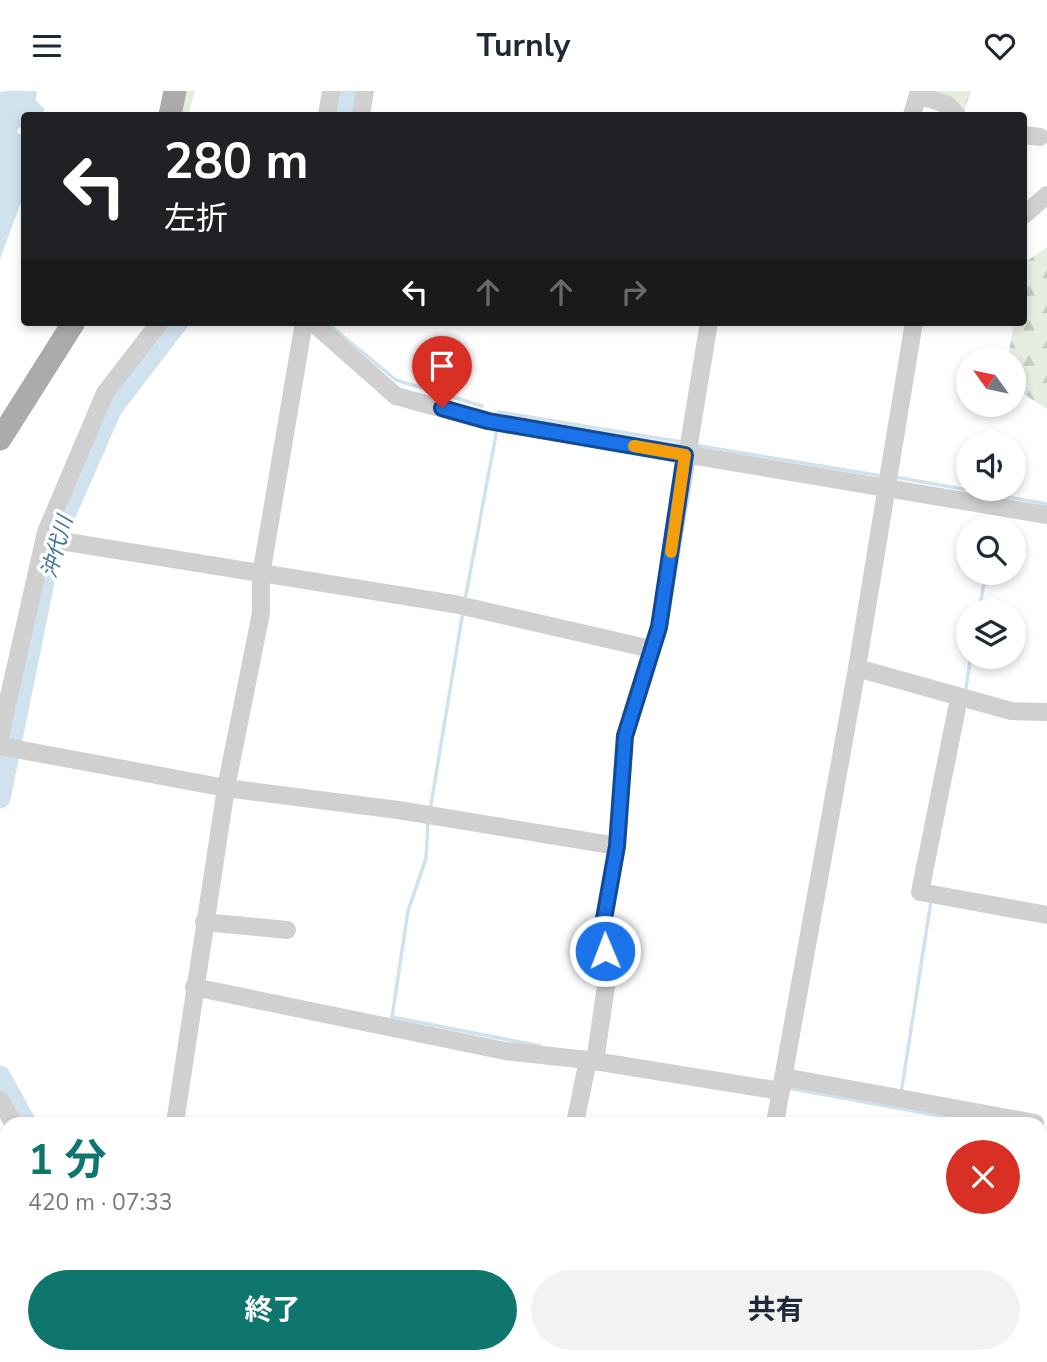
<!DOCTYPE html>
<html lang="ja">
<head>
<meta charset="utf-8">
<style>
	:root { --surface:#fff; --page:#f2f2f3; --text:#1f2937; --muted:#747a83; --accent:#0f766e }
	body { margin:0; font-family:"Nunito Sans","Noto Sans JP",sans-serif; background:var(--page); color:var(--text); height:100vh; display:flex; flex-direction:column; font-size:26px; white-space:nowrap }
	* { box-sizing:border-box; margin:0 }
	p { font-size:23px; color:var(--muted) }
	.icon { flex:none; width:38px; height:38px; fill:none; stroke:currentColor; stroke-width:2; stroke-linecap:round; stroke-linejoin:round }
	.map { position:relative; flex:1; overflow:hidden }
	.details { position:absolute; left:0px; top:1026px; width:1048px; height:247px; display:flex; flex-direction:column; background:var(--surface); border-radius:21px 21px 0 0; box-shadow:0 4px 10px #0003 }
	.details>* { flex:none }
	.banner { position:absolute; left:21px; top:21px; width:1006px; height:214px; border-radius:7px; box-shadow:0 4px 10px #0003; background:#202124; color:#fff; overflow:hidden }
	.needle { width:46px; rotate:303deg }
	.buttons { position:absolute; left:956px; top:256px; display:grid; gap:14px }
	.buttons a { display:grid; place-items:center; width:70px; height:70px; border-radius:50%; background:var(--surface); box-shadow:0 4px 10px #0003; font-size:35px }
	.pin { position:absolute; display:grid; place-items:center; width:60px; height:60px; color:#fff; margin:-72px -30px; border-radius:50% 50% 50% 0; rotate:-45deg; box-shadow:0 0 7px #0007 }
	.pin .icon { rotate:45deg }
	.me { position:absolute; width:77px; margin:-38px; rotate:359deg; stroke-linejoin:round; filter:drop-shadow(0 0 5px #0008) }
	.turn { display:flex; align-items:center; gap:24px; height:147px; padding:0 28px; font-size:32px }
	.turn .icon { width:91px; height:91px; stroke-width:2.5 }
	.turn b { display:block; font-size:49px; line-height:60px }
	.lanes { display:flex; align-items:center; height:66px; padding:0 28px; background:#0003; justify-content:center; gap:35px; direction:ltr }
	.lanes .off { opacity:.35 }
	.round { display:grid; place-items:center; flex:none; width:74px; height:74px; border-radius:37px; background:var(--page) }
	.head { display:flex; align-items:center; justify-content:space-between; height:119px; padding:0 28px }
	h1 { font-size:42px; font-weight:700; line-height:52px; color:var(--accent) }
	.button { display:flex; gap:14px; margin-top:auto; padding:14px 28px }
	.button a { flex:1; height:80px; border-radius:42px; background:var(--accent); color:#fff; font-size:28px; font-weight:700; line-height:80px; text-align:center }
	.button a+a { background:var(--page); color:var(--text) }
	header { display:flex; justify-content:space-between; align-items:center; height:91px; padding:0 28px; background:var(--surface); font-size:32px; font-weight:700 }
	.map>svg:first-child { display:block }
	.forest { fill:url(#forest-firs) }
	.water { fill:#cfe2ee }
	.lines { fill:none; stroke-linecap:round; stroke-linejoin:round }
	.stream { stroke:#cfe2ee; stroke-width:3.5 }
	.river { stroke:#cfe2ee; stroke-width:21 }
	.building { fill:#1a1a1a }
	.minor { stroke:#d0d0d0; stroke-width:18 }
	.major { stroke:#ababab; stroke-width:23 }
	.route-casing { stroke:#114b97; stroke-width:18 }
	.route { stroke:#1a73e8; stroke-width:12 }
	.slow { stroke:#f59e0b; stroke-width:12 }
	.labels { text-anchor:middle; stroke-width:7; stroke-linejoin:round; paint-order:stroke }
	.water-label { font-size:21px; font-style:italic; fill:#3f7597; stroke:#fff }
</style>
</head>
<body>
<header><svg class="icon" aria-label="menu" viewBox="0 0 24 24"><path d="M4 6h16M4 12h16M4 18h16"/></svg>Turnly<svg class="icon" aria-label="heart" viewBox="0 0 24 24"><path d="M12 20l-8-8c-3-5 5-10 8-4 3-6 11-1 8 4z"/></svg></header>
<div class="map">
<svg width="1047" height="1271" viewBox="0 0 1047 1271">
	<defs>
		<pattern id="forest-firs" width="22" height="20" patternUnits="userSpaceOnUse" patternTransform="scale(1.75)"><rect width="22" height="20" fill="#e6ecdf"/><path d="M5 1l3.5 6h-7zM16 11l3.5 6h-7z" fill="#c6cbc0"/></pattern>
	</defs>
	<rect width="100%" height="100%" fill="#fff"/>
	<path class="forest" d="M182,0H195L188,24H178Z
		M923,0H971L964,20Z
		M1047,156V318L1013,296V268H1008L1014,231H1024V172Z"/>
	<path class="water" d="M37,0L36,10L44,17L43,24H24L22,37L0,33V1Z
		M0,38L24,44V103L0,168Z"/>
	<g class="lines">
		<path class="stream" d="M326,231L396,289L482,315
			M499,321L682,351
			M694,354L882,385
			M895,386L1047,413
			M993,436L996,421
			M465,509L497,338
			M979,520L986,481
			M965,603L971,565
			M430,720L463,520
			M428,731L426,767L408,820L392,926L540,955
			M788,997L979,1032
			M901,1003L931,810
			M1041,1224L1047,1225
			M608,1271L609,1265"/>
		<path class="river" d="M344,24L349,0
			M0,71L15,0
			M0,707L47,476L58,440L112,317L178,231
			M0,985L26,1032
			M163,1265L167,1271"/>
	</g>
	<path class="building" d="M0,1213L7,1226L0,1231Z"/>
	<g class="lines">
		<path class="minor" d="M919,4L948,14L957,24
			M327,24L331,0
			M361,24L365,0
			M912,24L919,0
			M1024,44L1040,46
			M1024,124L1047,104
			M312,231L396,305L488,330L1047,424
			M46,441L67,451L454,513L651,558
			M857,577L1011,620L1047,621
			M959,607L920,801L1047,824
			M0,645L46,441L105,302L160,231
			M0,655L226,697L398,719L617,755
			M204,831L287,839
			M194,896L505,960L588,969L781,1000
			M595,971L608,881L602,839L617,755L625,645L659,536L709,231
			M784,986L1035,1032
			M0,1009L13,1032
			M175,1032L226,697L261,522V484L304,231
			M575,1032L588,969
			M775,1032L857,577L914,231
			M1041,1237L1047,1238
			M147,1265L151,1271
			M43,1271L52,1265
			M736,1271V1265"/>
		<path class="major" d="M170,24L175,0
			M0,348L74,231"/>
	</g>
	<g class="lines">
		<defs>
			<path id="route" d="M442,317L488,330L685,364L659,536L625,645L617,755L602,839L605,860"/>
		</defs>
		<use href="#route" class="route-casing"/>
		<use href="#route" class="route"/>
		<path class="slow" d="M634,355L685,364L671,461"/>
	</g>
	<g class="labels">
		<g class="water-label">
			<text transform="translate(57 456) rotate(-74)" y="7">沖代川</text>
		</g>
	</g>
</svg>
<div class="buttons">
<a><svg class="needle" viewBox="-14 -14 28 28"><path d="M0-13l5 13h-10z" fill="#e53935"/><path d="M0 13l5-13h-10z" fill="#747a83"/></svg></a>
<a><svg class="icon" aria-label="sound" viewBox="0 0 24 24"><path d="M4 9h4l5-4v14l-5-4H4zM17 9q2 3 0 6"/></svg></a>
<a><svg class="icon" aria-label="search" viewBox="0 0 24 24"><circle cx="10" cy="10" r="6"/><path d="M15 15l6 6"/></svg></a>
<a><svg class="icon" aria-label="layers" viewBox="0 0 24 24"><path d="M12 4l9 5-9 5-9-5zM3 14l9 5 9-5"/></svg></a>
</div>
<div class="pin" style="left:442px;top:317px;background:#d93025"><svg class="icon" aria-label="arrive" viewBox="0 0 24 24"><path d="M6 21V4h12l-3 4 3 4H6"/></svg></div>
<svg class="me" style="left:605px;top:860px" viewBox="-20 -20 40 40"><circle r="17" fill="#1a73e8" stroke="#fff" stroke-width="3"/><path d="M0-11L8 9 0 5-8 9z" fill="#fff"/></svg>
<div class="banner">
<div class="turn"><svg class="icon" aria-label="left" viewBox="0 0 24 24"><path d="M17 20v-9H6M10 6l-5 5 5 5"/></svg><div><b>280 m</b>左折</div></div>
<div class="lanes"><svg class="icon" aria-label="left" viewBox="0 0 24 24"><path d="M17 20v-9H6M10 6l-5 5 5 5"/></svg><svg class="icon off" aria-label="ahead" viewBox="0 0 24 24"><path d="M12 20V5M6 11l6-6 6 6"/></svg><svg class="icon off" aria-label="ahead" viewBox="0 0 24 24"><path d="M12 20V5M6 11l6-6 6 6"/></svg><svg class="icon off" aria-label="right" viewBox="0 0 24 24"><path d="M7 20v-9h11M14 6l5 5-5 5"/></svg></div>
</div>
<section class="details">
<div class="head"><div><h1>1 分</h1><p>420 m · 07:33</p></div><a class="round" style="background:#d93025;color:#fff"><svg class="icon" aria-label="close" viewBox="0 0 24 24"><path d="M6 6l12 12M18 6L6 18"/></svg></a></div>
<div class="button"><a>終了</a><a>共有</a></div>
</section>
</div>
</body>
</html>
